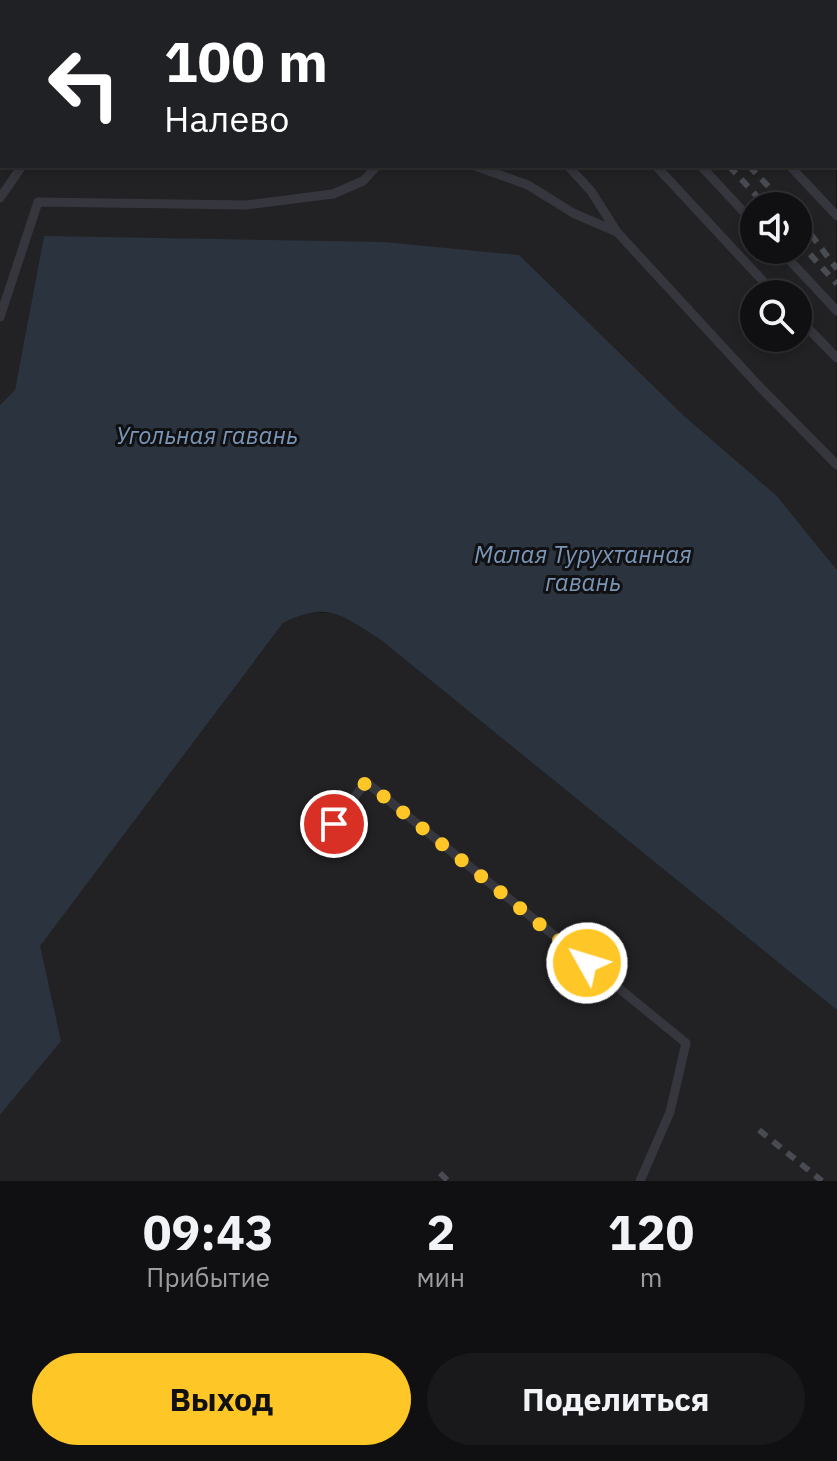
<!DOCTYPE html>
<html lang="ru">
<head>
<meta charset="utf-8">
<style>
	:root { --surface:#101012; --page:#19191b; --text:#f1f3f6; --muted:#9c9d9f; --line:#303032; --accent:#ffc627 }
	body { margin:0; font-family:"IBM Plex Sans",sans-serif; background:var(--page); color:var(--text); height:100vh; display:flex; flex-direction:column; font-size:30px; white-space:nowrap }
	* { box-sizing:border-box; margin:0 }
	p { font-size:26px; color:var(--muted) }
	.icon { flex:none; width:44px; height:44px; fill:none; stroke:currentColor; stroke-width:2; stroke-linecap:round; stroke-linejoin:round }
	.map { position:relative; height:1181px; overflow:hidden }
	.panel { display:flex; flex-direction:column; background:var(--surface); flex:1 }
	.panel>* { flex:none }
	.top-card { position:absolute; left:0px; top:0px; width:838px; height:168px; box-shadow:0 4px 12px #0003,0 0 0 2px var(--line); background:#202124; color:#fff; overflow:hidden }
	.controls { position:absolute; left:740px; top:192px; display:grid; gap:16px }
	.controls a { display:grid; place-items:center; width:72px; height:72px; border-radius:50%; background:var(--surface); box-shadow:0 4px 12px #0003,0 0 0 2px var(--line); font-size:40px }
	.pin { position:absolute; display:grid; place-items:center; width:68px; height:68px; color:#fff; margin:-34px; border:4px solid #fff; border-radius:50%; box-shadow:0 2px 8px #0007 }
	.me { position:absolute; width:88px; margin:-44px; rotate:309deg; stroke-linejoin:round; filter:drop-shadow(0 0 6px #0008) }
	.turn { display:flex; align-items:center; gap:28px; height:168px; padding:0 32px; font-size:36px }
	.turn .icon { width:104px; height:104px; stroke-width:2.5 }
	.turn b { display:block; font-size:56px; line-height:68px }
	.eta { display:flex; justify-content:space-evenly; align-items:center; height:136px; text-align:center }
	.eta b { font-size:48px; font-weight:800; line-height:56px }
	.primary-button { display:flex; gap:16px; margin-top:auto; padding:16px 32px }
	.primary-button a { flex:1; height:92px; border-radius:48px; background:var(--accent); color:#111; font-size:32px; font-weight:800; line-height:92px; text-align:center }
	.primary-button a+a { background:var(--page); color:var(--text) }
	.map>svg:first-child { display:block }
	.built { fill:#222225; fill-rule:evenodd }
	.water { fill:#2b343e }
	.building { fill:#404046; stroke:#303034; stroke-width:2 }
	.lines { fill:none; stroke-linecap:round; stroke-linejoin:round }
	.service { stroke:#36373e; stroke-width:9 }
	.rail { stroke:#494b53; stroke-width:6; stroke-dasharray:10 8; stroke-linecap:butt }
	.route { stroke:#ffc627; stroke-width:14; stroke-dasharray:0 25.2 }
	.labels { text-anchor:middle; stroke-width:6; stroke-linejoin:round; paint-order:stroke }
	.water-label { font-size:24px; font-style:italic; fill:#7a96b8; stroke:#111113 }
</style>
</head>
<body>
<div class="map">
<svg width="837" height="1181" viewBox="0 0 837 1181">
	<rect width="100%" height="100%" fill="#161618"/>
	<path class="built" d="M0,0H661L664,2H2V166H836V159L837,570L776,495L683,415L44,236L15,391L0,405ZM754,206H798V250H754ZM754,294H798V338H754Z
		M305,612L338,613L381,640L837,1010V1181H0V1115L60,1041L39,946L283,623Z"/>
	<path class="water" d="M44,236L384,242L519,255L683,415L776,495L837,570V1010L381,640C342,616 329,600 283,623L40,946L61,1041L0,1115V405L15,390Z"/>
	<path class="building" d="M281,0H347L346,2Z"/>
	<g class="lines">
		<path class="service" d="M171,0L172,2
			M447,0L448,2
			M551,0L552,2
			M637,0L638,2
			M475,166L528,185L573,213L617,232
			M568,166L591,191L617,232L758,385L837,465
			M656,166L775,294
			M701,166L754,223
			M790,166L837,216
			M0,198L22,166
			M780,250L837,311
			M0,317L38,202L246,205L333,194L363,181L377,166
			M798,318L837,358
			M318,845L366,782L686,1043L670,1112L640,1181"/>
		<path class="rail" d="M579,0L580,2
			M599,0L601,2
			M729,166L766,206
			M749,166L787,206
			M800,220L837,269
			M798,241L837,284
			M759,1130L822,1181
			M440,1173L448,1181"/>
	</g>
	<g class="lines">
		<path class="route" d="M334,824L366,782L587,963"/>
	</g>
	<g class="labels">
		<g class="water-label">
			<text x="207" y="444">Угольная гавань</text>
			<text x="583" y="563">Малая Турухтанная<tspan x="583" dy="28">гавань</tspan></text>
		</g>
	</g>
</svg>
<div class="controls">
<a><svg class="icon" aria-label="sound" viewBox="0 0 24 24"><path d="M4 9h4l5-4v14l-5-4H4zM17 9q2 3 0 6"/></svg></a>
<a><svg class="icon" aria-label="search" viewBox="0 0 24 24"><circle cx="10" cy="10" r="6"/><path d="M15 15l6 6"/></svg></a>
</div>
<div class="pin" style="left:334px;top:824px;background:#d93025"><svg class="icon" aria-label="arrive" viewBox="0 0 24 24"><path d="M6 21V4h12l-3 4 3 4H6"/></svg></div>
<svg class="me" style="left:587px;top:963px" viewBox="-20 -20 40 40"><circle r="17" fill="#ffc627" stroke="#fff" stroke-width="3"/><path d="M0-11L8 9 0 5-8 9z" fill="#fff"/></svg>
<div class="top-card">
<div class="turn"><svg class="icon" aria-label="left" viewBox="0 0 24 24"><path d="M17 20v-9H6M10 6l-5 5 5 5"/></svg><div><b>100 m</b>Налево</div></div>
</div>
</div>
<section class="panel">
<div class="eta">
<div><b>09:43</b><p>Прибытие</p></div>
<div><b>2</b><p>мин</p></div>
<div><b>120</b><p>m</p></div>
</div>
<div class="primary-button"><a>Выход</a><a>Поделиться</a></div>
</section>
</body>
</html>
